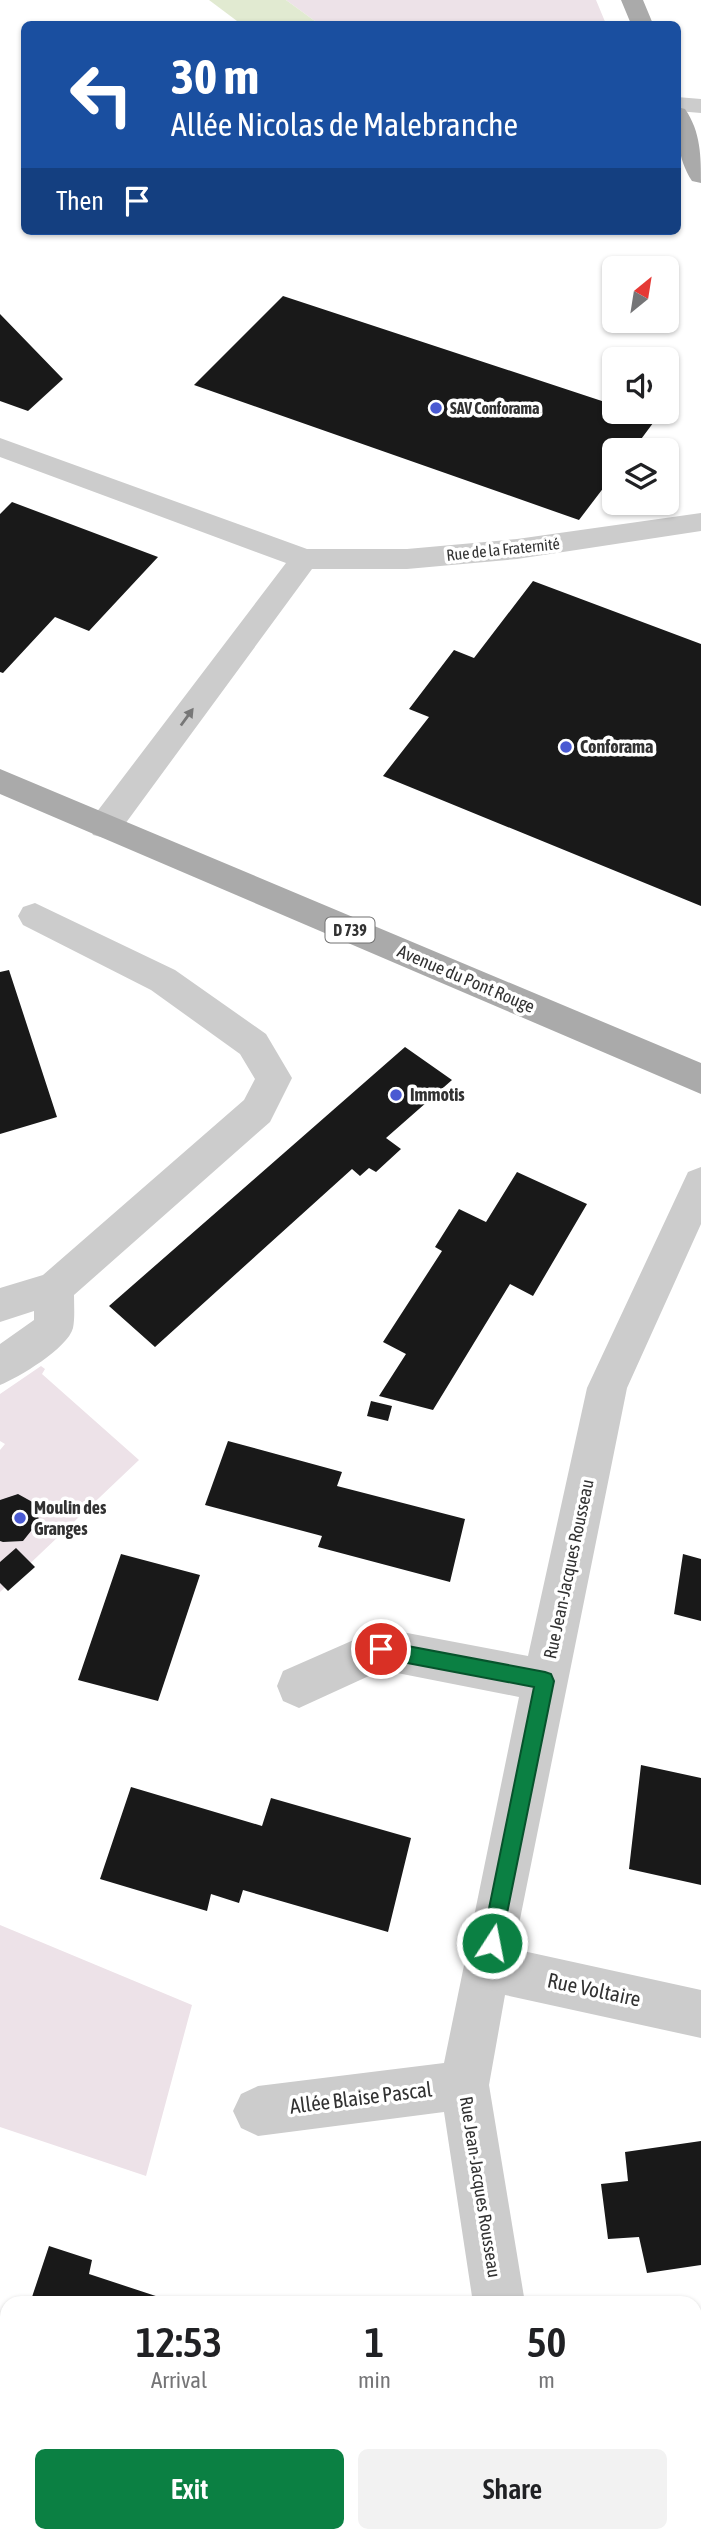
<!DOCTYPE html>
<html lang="en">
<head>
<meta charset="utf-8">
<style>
	:root { --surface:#fff; --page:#f2f2f2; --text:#202124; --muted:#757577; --accent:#0b8043 }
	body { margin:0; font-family:"Asap Condensed",sans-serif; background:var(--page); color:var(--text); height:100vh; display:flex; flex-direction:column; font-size:26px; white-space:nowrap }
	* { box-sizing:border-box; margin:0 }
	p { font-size:23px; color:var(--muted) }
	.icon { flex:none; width:38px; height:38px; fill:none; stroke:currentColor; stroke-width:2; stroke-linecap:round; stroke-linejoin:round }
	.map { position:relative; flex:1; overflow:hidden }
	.sheet { position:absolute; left:0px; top:2296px; width:702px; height:247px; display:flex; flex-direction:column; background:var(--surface); border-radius:21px 21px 0 0; box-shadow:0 2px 5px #0004 }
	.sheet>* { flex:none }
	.banner { position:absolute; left:21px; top:21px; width:660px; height:214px; border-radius:10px; box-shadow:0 2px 5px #0004; background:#1a4fa0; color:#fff; overflow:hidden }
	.needle { width:46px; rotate:30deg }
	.tools { position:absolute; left:602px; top:256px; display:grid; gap:14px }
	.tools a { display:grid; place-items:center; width:77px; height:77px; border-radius:10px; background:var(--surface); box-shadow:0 2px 5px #0004; font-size:35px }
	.pin { position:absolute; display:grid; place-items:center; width:60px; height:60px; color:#fff; margin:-30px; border:4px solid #fff; border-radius:50%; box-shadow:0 2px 7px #0007 }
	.me { position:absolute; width:77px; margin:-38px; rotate:11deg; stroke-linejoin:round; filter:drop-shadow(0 0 5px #0008) }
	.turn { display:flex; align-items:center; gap:24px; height:147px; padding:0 35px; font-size:32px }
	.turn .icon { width:91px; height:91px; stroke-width:2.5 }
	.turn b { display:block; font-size:49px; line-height:60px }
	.then { display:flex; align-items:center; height:66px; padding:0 35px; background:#0003; gap:14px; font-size:26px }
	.eta { display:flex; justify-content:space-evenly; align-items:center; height:119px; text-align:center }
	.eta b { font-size:42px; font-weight:600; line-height:49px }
	.button { display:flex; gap:14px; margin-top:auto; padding:14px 35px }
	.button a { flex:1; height:80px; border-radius:10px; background:var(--accent); color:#fff; font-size:28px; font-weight:600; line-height:80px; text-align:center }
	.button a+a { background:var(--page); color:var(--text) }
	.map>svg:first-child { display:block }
	.green { fill:#ede2e8 }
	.water { fill:#e1ead1 }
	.building { fill:#191919 }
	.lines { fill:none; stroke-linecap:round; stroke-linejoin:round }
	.minor { fill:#ccc; fill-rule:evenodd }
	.major { fill:#aaa; fill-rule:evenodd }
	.oneway { fill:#777 }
	.route { fill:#0b8043; stroke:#07532c; stroke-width:2 }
	.poi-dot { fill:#4a5ad2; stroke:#fff; stroke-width:2.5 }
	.labels { text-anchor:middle; stroke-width:7; stroke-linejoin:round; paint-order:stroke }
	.far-poi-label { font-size:16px; font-weight:bold; fill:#323232; stroke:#fff; text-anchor:start }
	.far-street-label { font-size:16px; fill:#323232; stroke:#fff }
	.shield { fill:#fff; stroke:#707070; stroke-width:2 }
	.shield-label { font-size:16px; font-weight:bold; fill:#323232 }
	.poi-label { font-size:18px; font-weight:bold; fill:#323232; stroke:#fff; text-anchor:start }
	.street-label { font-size:18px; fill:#323232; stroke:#fff }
	.near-street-label { font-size:21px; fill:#323232; stroke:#fff }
</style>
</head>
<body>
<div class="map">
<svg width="701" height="2542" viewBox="0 0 701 2542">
	<rect width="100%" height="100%" fill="#fff"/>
	<path class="green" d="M286,0H596L606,24H319Z
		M41,1366L45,1369L42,1374L139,1460L0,1592V1450L5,1444L0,1441V1394Z
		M0,1925L192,2005L146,2176L0,2127Z"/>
	<path class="water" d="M209,0H286L319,24H241Z"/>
	<path class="building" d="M283,296L614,405V411H633L656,419L633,450H614V474L579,520L194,385Z
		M0,314L63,379L28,411L0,401Z
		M12,502L158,557L89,631L55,617L3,673L0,672V514Z
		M533,581L701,644V906L383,776L429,717L409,709L454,650L474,658Z
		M9,970L57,1117L0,1134V972Z
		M405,1047L452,1080L386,1138L401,1149L376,1172L369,1168L360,1176L352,1169L155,1347L109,1306Z
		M517,1172L587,1204L533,1296L510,1284L433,1410L379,1396L406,1354L383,1342L442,1251L435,1247L459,1209L486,1222Z
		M371,1401L392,1406L388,1421L367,1416Z
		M228,1441L342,1472L337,1486L465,1519L450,1582L318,1547L322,1536L205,1505Z
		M18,1494L36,1504L39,1521L23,1541L3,1542L0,1541V1500Z
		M16,1548L35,1567L8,1591L0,1583V1562Z
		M121,1554L200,1575L158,1701L78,1680Z
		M683,1554L701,1559V1621L674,1614Z
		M641,1765L701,1778V1885L629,1869Z
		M131,1787L262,1826L271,1798L411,1838L388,1932L243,1890L239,1903L211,1894L207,1911L100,1879Z
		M701,2141V2265L647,2273L639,2237L608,2239L601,2184L628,2181L625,2152Z
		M49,2246L92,2260L89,2274L177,2303H30Z"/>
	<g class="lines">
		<path class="minor" d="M677,97L701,99V113L677,111Z
			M0,438L307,549H407L517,539L701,513V531L517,559L407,569H312L117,835L105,838L93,835L89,826L93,817L286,563L0,457Z
			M35,903L175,970L266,1034L292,1078L270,1122L74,1295C74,1306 75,1318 73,1328C68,1348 18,1378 0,1385V1344L34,1320V1311L0,1322V1288L43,1275L244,1100L255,1079L240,1054L151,990L23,925L18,916L23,907Z
			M701,1167V1224L627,1388L514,1949L701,1990V2038L505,1995L489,2085L525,2303H473L444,2112L258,2136L241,2128L233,2111L241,2094L258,2086L444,2063L519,1697L382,1670L299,1708L283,1701L277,1686L283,1671L381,1628L528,1656L587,1388L688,1172Z
			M529,2536H583L585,2542H531Z"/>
		<path class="major" d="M621,0H643L653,24H631Z
			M677,107L685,109C701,132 701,157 701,183L692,181C677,158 677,133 677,107Z
			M0,769L701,1063V1094L0,794Z"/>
	</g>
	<defs><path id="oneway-solid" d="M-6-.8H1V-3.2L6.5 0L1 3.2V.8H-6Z" transform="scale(1.75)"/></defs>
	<use class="oneway" href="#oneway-solid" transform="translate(187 717) rotate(-54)"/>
	<path class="route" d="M381,1641L545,1672L551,1674L554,1681L501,1943L498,1950L492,1953L485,1950L482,1943L534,1687L381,1658L375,1656L372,1649L375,1643Z"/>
	<g class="poi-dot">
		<circle cx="436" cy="408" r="7"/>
		<circle cx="566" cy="747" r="7"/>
		<circle cx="396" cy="1095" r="7"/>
		<circle cx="20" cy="1518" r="7"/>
	</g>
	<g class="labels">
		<g class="far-poi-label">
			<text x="450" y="414">SAV Conforama</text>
		</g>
		<g class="far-street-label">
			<text transform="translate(503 549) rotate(-6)" y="6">Rue de la Fraternité</text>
		</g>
		<rect class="shield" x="325.5" y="917.5" width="49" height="25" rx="5"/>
		<g class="shield-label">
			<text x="350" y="936">D 739</text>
		</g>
		<g class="poi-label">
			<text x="580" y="753">Conforama</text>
			<text x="410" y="1101">Immotis</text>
			<text x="34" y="1514">Moulin des<tspan x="34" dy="21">Granges</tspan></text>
		</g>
		<g class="street-label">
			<text transform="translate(466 979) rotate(23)" y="6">Avenue du Pont Rouge</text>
			<text transform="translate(569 1569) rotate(-78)" y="6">Rue Jean-Jacques Rousseau</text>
			<text transform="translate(480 2187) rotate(81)" y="6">Rue Jean-Jacques Rousseau</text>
		</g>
		<g class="near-street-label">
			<text transform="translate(594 1990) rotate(12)" y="7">Rue Voltaire</text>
			<text transform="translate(361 2098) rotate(-7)" y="7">Allée Blaise Pascal</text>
		</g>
	</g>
</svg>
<div class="tools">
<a><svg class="needle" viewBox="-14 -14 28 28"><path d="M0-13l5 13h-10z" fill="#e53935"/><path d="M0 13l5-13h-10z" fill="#757577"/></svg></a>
<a><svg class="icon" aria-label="sound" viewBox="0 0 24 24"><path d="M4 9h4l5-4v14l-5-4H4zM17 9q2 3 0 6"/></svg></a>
<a><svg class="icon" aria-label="layers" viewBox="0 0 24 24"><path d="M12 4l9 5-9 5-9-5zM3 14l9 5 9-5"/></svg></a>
</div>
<div class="pin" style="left:381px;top:1649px;background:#d93025"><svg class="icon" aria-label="arrive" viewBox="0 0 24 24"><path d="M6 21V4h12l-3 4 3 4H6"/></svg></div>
<svg class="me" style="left:492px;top:1943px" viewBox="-20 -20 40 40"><circle r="17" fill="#0b8043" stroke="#fff" stroke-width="3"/><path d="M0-11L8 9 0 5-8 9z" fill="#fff"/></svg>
<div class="banner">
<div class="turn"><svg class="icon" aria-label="left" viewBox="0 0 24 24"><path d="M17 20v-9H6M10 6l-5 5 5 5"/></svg><div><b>30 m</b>Allée Nicolas de Malebranche</div></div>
<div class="then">Then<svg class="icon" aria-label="arrive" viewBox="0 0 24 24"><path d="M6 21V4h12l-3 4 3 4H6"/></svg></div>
</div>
<section class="sheet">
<div class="eta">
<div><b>12:53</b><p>Arrival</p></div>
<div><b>1</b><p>min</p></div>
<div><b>50</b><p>m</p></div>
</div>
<div class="button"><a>Exit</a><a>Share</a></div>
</section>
</div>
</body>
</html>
